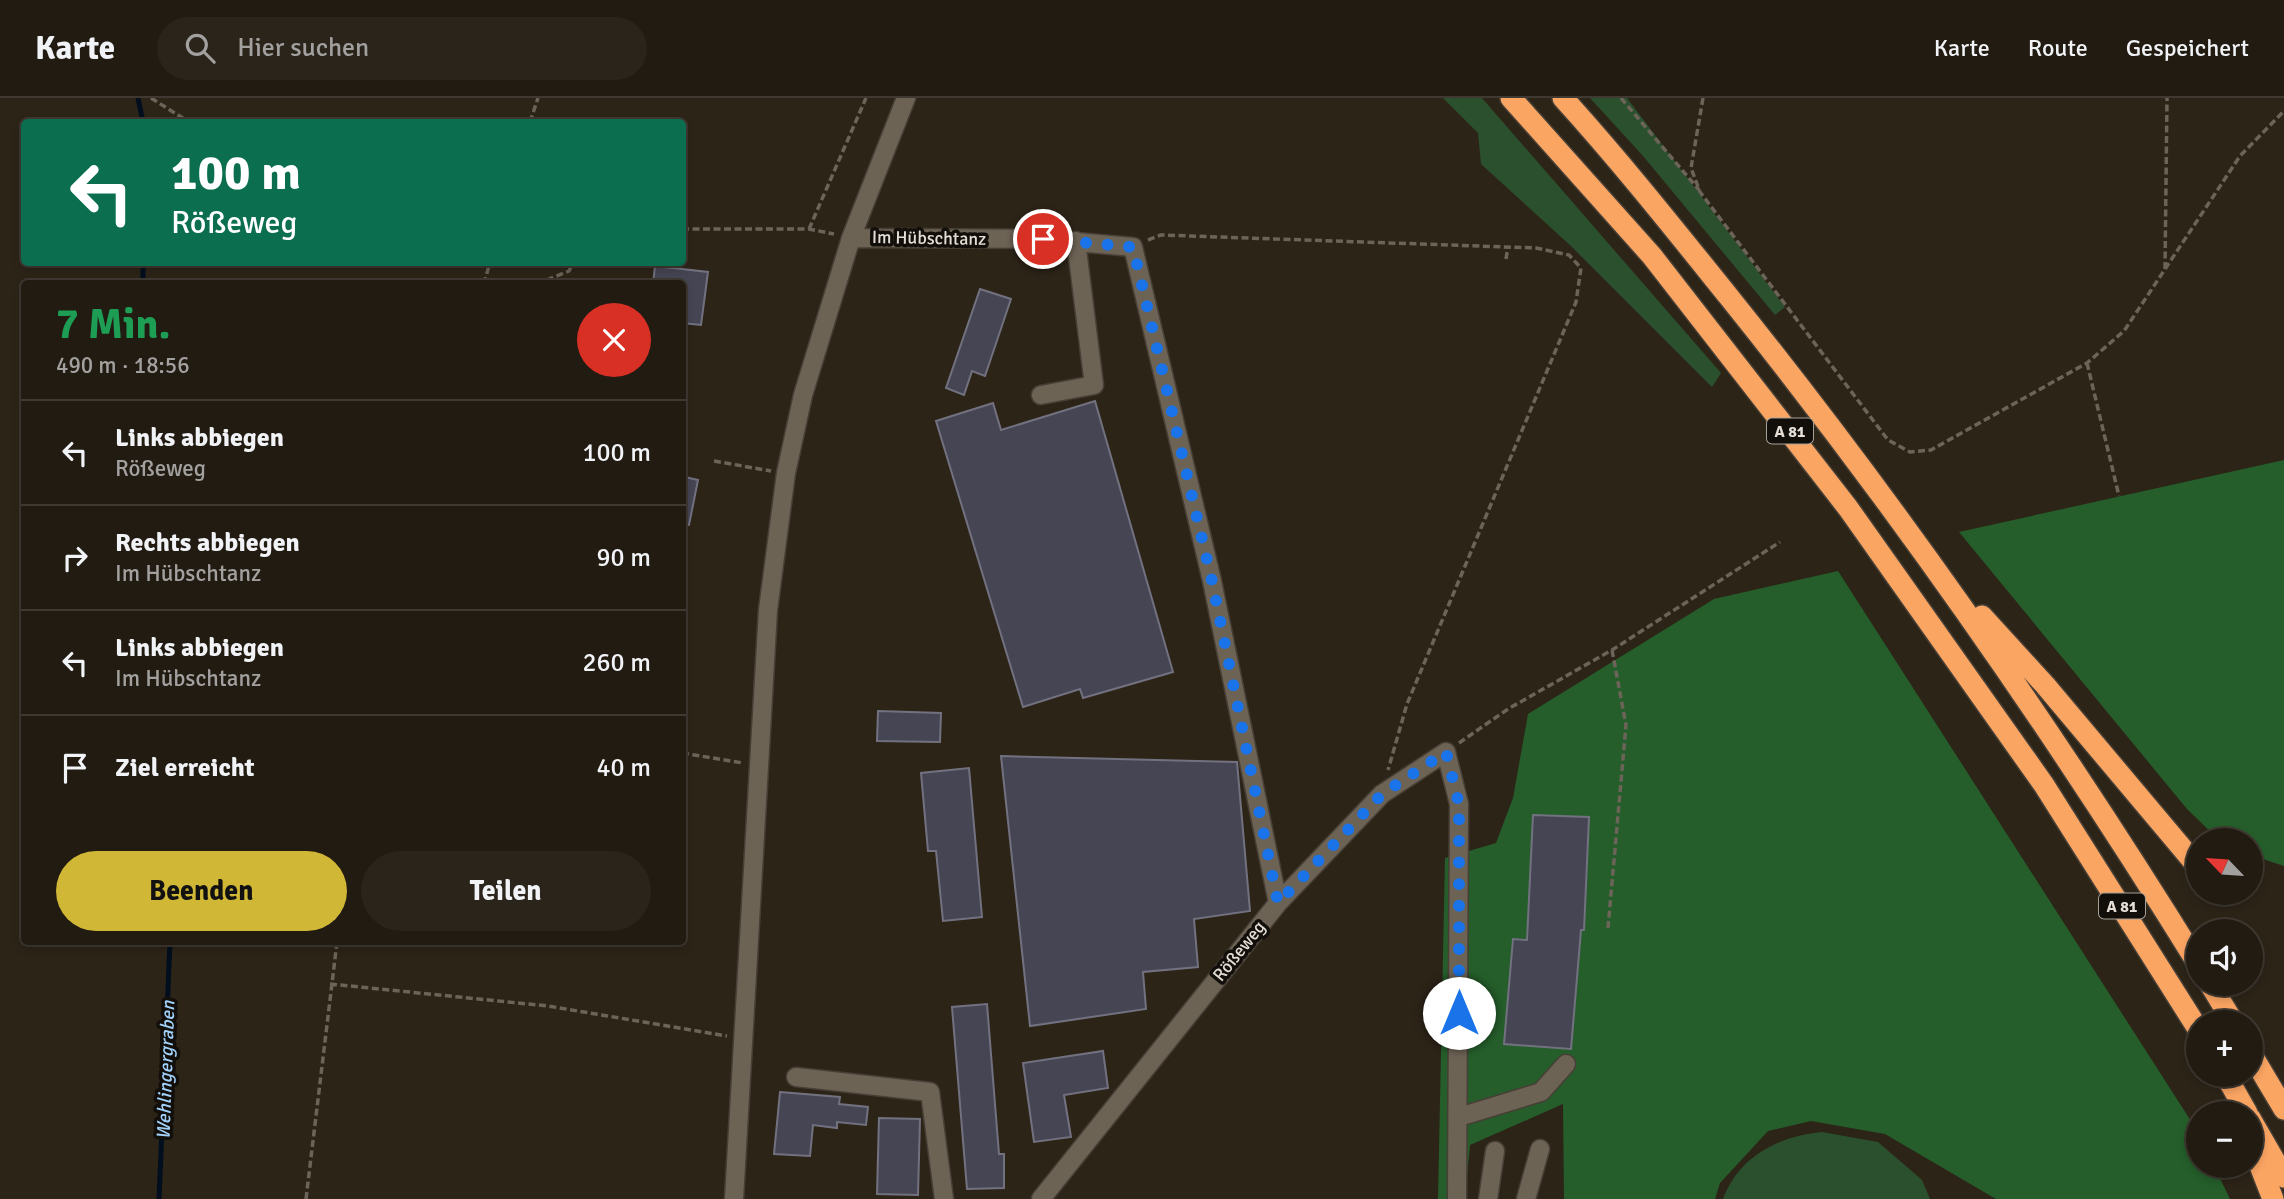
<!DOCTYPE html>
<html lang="de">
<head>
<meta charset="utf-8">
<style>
	:root { --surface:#221b12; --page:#2a241b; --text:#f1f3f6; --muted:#a2a19f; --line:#3f3932; --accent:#d1b736 }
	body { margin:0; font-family:Signika,sans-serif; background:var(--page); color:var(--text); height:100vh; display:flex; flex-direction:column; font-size:26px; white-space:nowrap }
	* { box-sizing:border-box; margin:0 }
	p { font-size:23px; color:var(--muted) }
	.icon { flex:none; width:38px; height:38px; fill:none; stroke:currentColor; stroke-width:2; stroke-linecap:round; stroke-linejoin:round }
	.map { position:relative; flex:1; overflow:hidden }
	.details { position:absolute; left:21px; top:182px; width:665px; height:665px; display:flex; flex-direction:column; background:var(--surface); border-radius:7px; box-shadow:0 4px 10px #0003,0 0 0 2px var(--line) }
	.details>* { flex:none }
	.guide { position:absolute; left:21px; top:21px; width:665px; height:147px; border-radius:7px; box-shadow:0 4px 10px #0003,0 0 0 2px var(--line); background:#0b6e4f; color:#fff; overflow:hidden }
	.needle { width:46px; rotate:295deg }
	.tools { position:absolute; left:2186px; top:730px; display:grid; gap:14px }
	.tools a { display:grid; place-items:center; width:77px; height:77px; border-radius:50%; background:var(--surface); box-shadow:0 4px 10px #0003,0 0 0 2px var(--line); font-size:35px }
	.pin { position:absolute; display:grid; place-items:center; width:60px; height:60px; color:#fff; margin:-30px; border:4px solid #fff; border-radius:50%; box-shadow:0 2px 7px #0007 }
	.me { position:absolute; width:77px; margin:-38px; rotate:0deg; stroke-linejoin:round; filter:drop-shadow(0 0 5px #0008) }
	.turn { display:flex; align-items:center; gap:24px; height:147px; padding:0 35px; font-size:32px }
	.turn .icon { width:91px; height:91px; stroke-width:2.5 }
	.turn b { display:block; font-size:49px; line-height:60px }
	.round { display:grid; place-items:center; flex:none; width:74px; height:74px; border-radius:37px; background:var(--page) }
	.summary { display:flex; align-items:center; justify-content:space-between; height:119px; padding:0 35px }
	h1 { font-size:42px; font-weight:700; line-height:52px; color:#1e9e55 }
	.button { display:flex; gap:14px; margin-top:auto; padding:14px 35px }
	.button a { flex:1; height:80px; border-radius:42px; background:var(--accent); color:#111; font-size:28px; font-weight:700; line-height:80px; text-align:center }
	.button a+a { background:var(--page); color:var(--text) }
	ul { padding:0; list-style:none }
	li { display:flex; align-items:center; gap:21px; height:105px; padding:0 35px; border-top:2px solid var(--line) }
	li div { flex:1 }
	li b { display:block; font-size:26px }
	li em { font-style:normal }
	header { display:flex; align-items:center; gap:42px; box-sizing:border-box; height:98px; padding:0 35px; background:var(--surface); border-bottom:2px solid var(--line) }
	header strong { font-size:33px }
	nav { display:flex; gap:38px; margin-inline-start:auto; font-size:24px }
	.search { width:490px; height:63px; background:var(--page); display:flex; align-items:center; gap:18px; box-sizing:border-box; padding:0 24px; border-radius:38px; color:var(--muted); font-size:26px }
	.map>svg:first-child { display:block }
	.green { fill:#2b502e }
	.forest { fill:#255e2b }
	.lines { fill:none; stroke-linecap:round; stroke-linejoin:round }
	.stream { stroke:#000e1d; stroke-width:5 }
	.building { fill:#464553; stroke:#727180; stroke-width:2 }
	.minor-casing { stroke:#473f36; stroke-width:21 }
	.highway-casing { stroke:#473f36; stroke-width:24 }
	.path { stroke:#6c6459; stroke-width:3.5; stroke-dasharray:7 3.5; stroke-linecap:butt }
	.minor { stroke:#6d6355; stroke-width:18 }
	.highway { stroke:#fba563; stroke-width:21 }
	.route { stroke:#1a73e8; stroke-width:12; stroke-dasharray:0 21.6 }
	.labels { text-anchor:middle; stroke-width:7; stroke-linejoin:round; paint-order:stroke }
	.shield { fill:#120e09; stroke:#a5a098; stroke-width:2 }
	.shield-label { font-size:16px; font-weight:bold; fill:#e4ded6 }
	.street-label { font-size:18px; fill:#e4ded6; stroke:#120e09 }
	.water-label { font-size:19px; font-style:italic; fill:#a1d1fb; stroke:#120e09 }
</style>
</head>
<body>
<header>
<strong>Karte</strong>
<div class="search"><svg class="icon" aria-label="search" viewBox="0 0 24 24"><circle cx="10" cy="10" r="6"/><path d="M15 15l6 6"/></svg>Hier suchen</div>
<nav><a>Karte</a><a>Route</a><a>Gespeichert</a></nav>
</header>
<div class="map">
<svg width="2284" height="1101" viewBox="0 0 2284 1101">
	<rect width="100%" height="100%" fill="#2d2418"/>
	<path class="green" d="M1443,0H1482L1721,275L1712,289L1572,149L1481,66L1478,35Z
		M1590,0H1627L1785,209L1775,217L1643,58Z
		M1822,1034L1878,1044L1922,1082L1930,1101H1723C1739,1058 1779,1038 1822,1034Z"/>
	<path class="forest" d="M2284,362V768L2251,757L2250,742H2219L2187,711L1959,434Z
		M1838,473L2198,1034V1068H2214L2230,1101H1996L1885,1036L1811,1023L1768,1033L1720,1085L1715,1101H1564L1563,1006L1470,1047L1465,1101H1438L1445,760L1496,745L1513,700L1528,616L1714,501Z"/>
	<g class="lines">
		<path class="stream" d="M138,0L143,24
			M143,186V164
			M159,1101L170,844"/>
	</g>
	<path class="building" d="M655,168L708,174L701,227L682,225V186H653Z
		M980,191L1011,201L985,278L972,273L964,297L946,290Z
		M1095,303L1173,574L1083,600L1080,591L1023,609L936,323L993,305L1001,332Z
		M685,379L698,382L689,427L682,426Z
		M878,613L941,615L940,644L877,643Z
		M1001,658L1237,664L1250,813L1194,821L1198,869L1143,874L1146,911L1030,928Z
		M969,670L982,819L943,823L936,753H928L921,675Z
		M1533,717L1589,719L1584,832H1581L1571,951L1504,946L1513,841L1527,842Z
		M987,906L999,1056H1004V1090L967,1091L952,909Z
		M1103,953L1108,990L1064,997L1071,1039L1034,1044L1023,965Z
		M780,994L840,999L839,1006L868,1009L866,1027L837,1024V1030L813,1027L810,1058L774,1056Z
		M879,1020L920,1021L918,1097L877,1096Z"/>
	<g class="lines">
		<defs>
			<path id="minor" d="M851,140L1043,141L1133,149L1212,483L1278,805
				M1041,297L1094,287L1076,143
				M796,979L930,994L944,1101
				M1459,1019L1541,994L1566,966
				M734,1101L768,512L786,375L803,297L851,140L906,0
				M1041,1101L1278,805L1382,696L1446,654L1459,706L1457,1101
				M1488,1101L1495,1053
				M1526,1101L1540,1051"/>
			<path id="highway" d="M1511,0L1652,158L1848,410L2044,687L2198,931
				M1563,0C1621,64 1675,132 1729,199C1900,412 2055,635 2198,866
				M1982,518L2045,587L2198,769
				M2210,886L2233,924
				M2250,954L2284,1011
				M2225,976L2247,1015
				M2250,1020L2284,1079
				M2250,1042L2273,1101"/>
		</defs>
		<use href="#minor" class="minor-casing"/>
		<use href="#highway" class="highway-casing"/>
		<path class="path" d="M151,0L189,24
			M1621,0L1699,92
			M1703,0L1691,70L1700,94L1888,342L1910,354L1931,352L2087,265L2124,233L2240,58L2284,13
			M530,24L538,0
			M682,131H809L834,136
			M809,131L866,0
			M1148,142L1161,137L1536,150L1569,157L1581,170L1576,204L1407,606L1388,672
			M1506,161L1508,149
			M2165,171L2167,0
			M484,186L490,164
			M537,186L569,173L573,164
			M2087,265L2119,398
			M714,363L771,373
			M1459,645L1508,611L1612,552L1780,444
			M682,655L743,665
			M1608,830L1626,627L1612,552
			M330,886L548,908L727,938
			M306,1101L337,844"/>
		<use href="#minor" class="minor"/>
		<use href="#highway" class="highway"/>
	</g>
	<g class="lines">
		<path class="route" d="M1043,141L1133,149L1212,483L1278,805L1382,696L1446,654L1459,706V915"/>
	</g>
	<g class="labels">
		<g class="shield">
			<rect x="1767" y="320.5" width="46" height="25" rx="5"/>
			<rect x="2099" y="795.5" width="46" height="25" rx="5"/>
		</g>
		<g class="shield-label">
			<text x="1790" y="339">A 81</text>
			<text x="2122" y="814">A 81</text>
		</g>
		<g class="street-label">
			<text transform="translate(929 140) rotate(1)" y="6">Im Hübschtanz</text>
			<text transform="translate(1239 853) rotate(-51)" y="6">Rößeweg</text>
		</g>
		<g class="water-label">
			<text transform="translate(165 972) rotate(-88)" y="7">Wehlingergraben</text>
		</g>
	</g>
</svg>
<div class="tools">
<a><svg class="needle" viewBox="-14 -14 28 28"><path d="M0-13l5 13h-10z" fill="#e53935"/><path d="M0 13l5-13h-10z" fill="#a2a19f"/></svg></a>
<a><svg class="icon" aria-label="sound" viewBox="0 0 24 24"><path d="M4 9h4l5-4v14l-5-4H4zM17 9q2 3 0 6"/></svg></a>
<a>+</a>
<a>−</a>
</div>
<div class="pin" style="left:1043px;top:141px;background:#d93025"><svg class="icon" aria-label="arrive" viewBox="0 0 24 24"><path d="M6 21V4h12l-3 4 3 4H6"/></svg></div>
<svg class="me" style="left:1459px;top:915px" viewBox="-20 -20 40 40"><circle r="19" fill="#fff"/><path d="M0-13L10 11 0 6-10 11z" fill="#1a73e8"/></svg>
<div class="guide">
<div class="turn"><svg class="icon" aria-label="left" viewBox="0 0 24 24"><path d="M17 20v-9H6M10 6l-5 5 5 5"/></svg><div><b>100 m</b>Rößeweg</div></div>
</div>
<section class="details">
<div class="summary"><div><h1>7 Min.</h1><p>490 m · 18:56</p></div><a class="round" style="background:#d93025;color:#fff"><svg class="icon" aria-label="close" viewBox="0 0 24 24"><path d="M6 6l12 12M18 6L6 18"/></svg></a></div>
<ul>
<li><svg class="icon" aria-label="left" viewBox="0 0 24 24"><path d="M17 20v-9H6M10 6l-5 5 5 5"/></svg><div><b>Links abbiegen</b><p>Rößeweg</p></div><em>100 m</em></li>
<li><svg class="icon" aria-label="right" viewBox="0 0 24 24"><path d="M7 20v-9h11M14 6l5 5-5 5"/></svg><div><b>Rechts abbiegen</b><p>Im Hübschtanz</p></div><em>90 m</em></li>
<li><svg class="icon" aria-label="left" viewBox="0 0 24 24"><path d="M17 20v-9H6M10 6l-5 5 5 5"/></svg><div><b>Links abbiegen</b><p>Im Hübschtanz</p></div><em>260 m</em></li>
<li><svg class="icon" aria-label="arrive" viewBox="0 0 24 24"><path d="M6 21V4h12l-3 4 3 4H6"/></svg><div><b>Ziel erreicht</b></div><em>40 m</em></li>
</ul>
<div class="button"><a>Beenden</a><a>Teilen</a></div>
</section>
</div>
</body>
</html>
